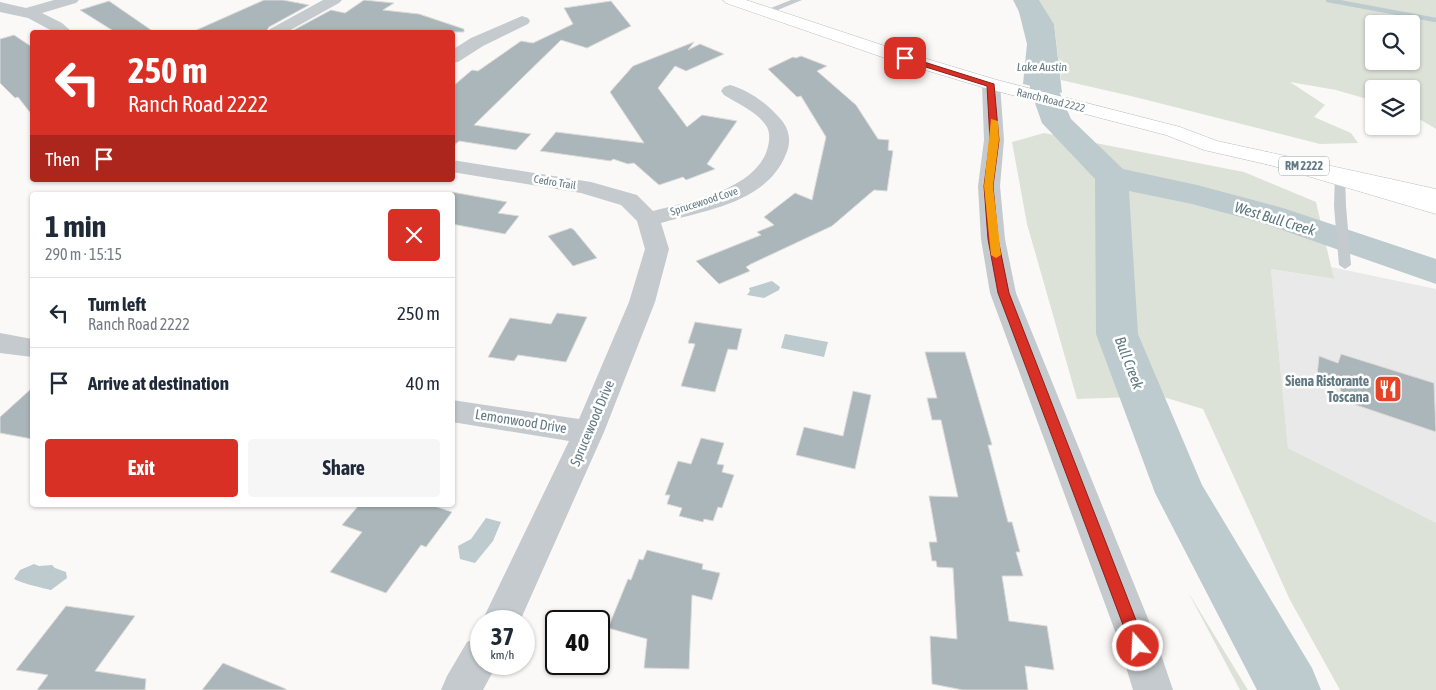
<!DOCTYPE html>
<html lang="en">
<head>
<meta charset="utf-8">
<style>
	:root { --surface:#fff; --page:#f6f6f7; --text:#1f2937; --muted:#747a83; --line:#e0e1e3; --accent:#d93025 }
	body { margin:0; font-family:"Asap Condensed",sans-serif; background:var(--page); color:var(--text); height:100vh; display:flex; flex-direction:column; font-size:19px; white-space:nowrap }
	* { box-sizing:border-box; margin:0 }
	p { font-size:16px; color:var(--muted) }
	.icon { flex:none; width:28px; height:28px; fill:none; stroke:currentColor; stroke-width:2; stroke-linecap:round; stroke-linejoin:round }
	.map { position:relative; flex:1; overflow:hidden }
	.side { position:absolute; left:30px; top:192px; width:425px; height:315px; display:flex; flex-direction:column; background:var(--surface); border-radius:5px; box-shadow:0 1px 4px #0004 }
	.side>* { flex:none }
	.top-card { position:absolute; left:30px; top:30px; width:425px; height:152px; border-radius:5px; box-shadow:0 1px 4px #0004; background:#d93025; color:#fff; overflow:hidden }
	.buttons { position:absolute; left:1365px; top:15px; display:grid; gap:10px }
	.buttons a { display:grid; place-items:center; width:55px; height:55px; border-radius:5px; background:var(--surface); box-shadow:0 1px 4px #0004; font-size:25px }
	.speed { position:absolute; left:470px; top:610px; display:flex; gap:10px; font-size:25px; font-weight:700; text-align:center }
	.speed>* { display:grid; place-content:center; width:65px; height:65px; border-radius:50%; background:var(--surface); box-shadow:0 1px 4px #0004; line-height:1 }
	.speed small { font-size:12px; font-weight:400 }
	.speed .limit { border:2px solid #111; border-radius:8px; background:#fff; color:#111 }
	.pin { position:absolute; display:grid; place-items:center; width:42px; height:42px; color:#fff; margin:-21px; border-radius:10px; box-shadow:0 2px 8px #0006 }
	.me { position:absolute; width:55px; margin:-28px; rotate:341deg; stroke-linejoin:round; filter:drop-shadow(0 0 4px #0008) }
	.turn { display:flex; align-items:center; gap:18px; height:105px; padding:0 15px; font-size:22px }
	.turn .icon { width:65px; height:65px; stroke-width:2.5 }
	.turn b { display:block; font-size:35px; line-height:42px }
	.then { display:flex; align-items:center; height:48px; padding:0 15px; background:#0003; gap:10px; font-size:19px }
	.round { display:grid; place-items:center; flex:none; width:52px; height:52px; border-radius:5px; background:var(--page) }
	.head { display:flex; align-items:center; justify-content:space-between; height:85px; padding:0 15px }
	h1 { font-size:30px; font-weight:700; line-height:38px }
	.primary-button { display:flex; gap:10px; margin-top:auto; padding:10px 15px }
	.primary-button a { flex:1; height:58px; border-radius:5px; background:var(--accent); color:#fff; font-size:20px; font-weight:700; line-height:58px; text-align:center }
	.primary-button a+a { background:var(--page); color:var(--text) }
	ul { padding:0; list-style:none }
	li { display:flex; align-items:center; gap:15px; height:70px; padding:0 15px; border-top:1px solid var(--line) }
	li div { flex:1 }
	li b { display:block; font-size:19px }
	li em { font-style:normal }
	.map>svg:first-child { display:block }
	.built { fill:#e8e9e8 }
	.green { fill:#dce2d8; fill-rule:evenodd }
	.water { fill:#bdcbce }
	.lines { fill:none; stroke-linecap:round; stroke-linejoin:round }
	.stream { stroke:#bdcbce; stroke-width:4.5 }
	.river { fill:#bdcbce; fill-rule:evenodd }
	.building { fill:#abb6ba; stroke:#dcdbd9 }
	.primary-casing { stroke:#b8bec0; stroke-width:1 }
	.trunk-casing { stroke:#b9bec0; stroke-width:1 }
	.service { fill:#c4cacd; fill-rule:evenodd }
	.minor { fill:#c4cacd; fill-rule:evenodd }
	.tertiary { fill:#c4cacd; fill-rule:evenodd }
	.primary { fill:#fff; fill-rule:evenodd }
	.trunk { fill:#fff; fill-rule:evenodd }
	.route { fill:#d93025; stroke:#8d1f18 }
	.slow { fill:#f59e0b }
	.labels { text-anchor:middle; stroke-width:5; stroke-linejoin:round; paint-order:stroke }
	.far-street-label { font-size:11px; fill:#637983; stroke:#fff }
	.far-water-label { font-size:12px; font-style:italic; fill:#5e787d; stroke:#fff }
	.shield { fill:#fff; stroke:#92a1a8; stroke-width:1 }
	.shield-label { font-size:12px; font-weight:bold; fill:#637983 }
	.poi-label { font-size:14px; font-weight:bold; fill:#637983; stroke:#fff; text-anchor:end }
	.street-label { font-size:14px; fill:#637983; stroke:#fff }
	.water-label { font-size:15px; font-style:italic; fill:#5e787d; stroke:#fff }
</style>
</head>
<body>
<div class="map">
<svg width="1436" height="690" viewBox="0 0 1436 690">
	<rect width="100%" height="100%" fill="#faf9f7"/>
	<path class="built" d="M1331,267L1436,289V524L1288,448L1271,269L1333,279Z"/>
	<path class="green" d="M1039,0H1436V129L1411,114V89H1374V101L1336,90L1290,82L1325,105L1314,117L1351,133L1358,143L1320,144L1135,97L1061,80L1054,24ZM1374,24H1411V61H1374Z
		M1044,133L1244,172L1316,202L1334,279L1271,269L1288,448L1436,523V690H1340L1290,600L1203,409L1160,396L1077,399L1027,224L1012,142Z
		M1188,592L1248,690H1240Z"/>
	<path class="water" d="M1016,0H1039L1054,24L1062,93L1023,84L1027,44Z
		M772,281L780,287L779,290L764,298L747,295L750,291L749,288Z
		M785,334L828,342L824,357L781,348Z
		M486,518L501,522L493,541L475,563L460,559L458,546L471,539Z
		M34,564L39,566L52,565L55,568L66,572L67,578L51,590C45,589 18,582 14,579L20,570Z"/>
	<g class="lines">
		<path class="stream" d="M1328,0L1436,20"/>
		<path class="river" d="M1013,0H1037L1051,27L1058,89L1071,119L1123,169L1197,185L1283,208L1436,259V284L1259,222L1192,204L1129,191L1138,334L1202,485L1312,668L1321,690H1257L1155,493L1096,334L1095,179L1042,123L1030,89L1027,27Z"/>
	</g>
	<path class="building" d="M264,0H283L309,5L269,27L266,32H192Z
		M364,0L394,3L383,10L419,14L464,29V32H290L331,10L345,13Z
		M109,1L154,32H115L80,10Z
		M611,1L631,26L587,48L561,40L474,125L531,134L516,150L459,141L452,147V87L472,70L478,71L521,41L533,43L573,24L564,8Z
		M14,35L32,47V115L18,97L15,98L0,83V39Z
		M694,42L688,50L700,44L724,54L686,71L675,66L658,88L687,127L702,115L737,121L707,164L715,169L686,180L683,177L659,185L634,163L628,164L613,159L611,161L540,151L556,132L644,143L610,92L633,66Z
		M801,56L827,66L817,71L856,105L878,139L889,140L888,150L893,151L887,191L874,190L832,226L751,264L746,267L750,271L719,284L696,261L761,235L757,232L774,225L764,217L795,193L812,200L826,137L801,96L797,97L768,69L793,57L796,58Z
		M452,192L507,202L498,213L519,216L505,234L452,224Z
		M571,228L574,230L597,258L573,266L548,236Z
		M557,313L587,317L566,362L518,355L514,361L488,357L510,318L551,324Z
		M695,322L742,329L737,350L728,349L715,392L681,386L695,344L688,343Z
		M925,352H965L992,445H988L1008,522H1012L1020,552H1016L1023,576H1002L1009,621L1047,626L1054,670L1025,666L1028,690H963L932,684L930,636L957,639L953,568L937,567L936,561H932L929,542H937L929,496L958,497L941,420H932L927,398H937Z
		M1341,354L1434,383L1436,432L1341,400L1340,384L1317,376L1319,356L1338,363Z
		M32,388V439L0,433V417Z
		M853,391L871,395L855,469L796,455L804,427L843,436Z
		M701,438L724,443L717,464L724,465L722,472L734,475L722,508L718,507L713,521L704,519L703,522L679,516L682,508L667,504L670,495H665L678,461L691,464Z
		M359,505H431L452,512L426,547L421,545L386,593L330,572L362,532L342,525Z
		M647,550L703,564L702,569L720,573L712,600L692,595L689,669L644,668L647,639L608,628L628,579L631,580L639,559L643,560Z
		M66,606L135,616L95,671L146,679L145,690H37L48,675L16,670Z
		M223,663L286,689V690H202Z"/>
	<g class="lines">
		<defs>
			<path id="primary" d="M723,0H746L894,49L997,80L1180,127L1217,141L1436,189V203L1204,150L1166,135L985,88L882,57L726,3Z"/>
			<path id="trunk" d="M1267,152L1436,200V214L1260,162L1257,158L1260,154Z"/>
		</defs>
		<use href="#primary" class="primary-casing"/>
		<use href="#trunk" class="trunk-casing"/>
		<path class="service" d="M791,0H802L768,14L761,12Z
			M1340,171L1345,174L1346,206L1351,265L1345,269L1339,265L1334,206L1335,174Z"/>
		<path class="minor" d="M54,0H79L76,3L42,13L62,23L72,32H54L28,18L0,12V2L26,8Z
			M323,0H342L339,3L287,32H268L270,29Z
			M522,16L528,18L530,21L528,24L483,46L458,62L452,63V50L471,38Z
			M730,85C749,90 771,106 783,122C790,132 791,143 786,154C767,203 705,210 661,223L669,249L655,302L604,432L520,621H482L569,441L452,422V400L579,419L629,302L645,249L637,221L621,205L581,193L452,172V160L591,182L637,195L653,211C689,201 750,191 766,153C769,145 771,135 767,127C758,112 738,104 724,95L721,91L724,87Z
			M0,333L32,339V357L0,353Z
			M481,636V664H497L483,690H441L447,676L467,642Z"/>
		<path class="tertiary" d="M991,79L997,80L1000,84L1004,140L1000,186L1005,239L1016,293L1153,631L1173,690H1133L1115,631L990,293L981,239L978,186L984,140L982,84L985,80Z"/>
		<use href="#primary" class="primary"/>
		<use href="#trunk" class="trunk"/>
	</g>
	<path class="route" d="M905,56L994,84L999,140L993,186L998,239L1009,293L1146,646L1144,651L1138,653L1133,651L1131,646L998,293L988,239L984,186L990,140L987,86L903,60L902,58Z"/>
	<path class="slow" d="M991,119L998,121L999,140L993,186L1001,255L996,258L991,255L984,186Z"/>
	<defs>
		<symbol id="restaurant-square" viewBox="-11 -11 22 22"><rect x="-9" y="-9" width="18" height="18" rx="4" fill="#ea4227" stroke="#fff"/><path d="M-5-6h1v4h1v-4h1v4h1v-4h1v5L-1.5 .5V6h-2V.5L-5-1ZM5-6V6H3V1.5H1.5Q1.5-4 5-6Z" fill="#fff"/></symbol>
	</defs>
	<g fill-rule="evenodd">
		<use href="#restaurant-square" x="1372" y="373" width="32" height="32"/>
	</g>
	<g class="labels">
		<g class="far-street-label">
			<text transform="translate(1051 100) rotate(14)" y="4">Ranch Road 2222</text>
			<text transform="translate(555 182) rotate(9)" y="4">Cedro Trail</text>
			<text transform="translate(704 201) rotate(-18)" y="4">Sprucewood Cove</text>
		</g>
		<g class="far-water-label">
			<text x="1042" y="71">Lake Austin</text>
		</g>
		<rect class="shield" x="1279" y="156.5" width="50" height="19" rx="4"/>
		<g class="shield-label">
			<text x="1304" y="170">RM 2222</text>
		</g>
		<g class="poi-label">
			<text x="1369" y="386">Siena Ristorante<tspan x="1369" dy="16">Toscana</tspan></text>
		</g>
		<g class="street-label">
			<text transform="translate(521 421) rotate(9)" y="5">Lemonwood Drive</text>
			<text transform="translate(592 423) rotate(-67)" y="5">Sprucewood Drive</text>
		</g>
		<g class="water-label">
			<text transform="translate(1275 219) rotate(17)" y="5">West Bull Creek</text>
			<text transform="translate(1129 363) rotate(69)" y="5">Bull Creek</text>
		</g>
	</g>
</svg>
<div class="buttons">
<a><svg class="icon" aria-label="search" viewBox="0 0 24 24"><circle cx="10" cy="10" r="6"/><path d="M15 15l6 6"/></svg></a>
<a><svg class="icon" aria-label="layers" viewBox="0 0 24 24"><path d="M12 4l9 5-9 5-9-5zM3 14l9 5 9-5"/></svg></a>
</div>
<div class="speed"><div>37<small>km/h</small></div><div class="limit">40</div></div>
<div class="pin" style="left:905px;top:58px;background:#d93025"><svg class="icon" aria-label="arrive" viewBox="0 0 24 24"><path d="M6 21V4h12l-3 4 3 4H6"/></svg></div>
<svg class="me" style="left:1138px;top:646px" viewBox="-20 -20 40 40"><circle r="17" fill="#d93025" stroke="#fff" stroke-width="3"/><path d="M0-11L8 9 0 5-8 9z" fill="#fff"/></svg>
<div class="top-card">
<div class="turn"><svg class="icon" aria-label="left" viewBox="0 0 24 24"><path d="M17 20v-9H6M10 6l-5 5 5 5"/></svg><div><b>250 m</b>Ranch Road 2222</div></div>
<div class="then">Then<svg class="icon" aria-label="arrive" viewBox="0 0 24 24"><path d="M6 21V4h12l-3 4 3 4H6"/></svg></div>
</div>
<section class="side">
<div class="head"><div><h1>1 min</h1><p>290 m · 15:15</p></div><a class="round" style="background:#d93025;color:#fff"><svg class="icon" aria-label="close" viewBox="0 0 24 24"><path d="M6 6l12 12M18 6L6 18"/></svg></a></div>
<ul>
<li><svg class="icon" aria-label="left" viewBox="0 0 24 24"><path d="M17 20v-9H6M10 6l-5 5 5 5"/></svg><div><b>Turn left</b><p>Ranch Road 2222</p></div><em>250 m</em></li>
<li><svg class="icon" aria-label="arrive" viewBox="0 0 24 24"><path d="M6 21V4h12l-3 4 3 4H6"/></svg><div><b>Arrive at destination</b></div><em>40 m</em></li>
</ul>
<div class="primary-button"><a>Exit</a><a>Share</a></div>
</section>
</div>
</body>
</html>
